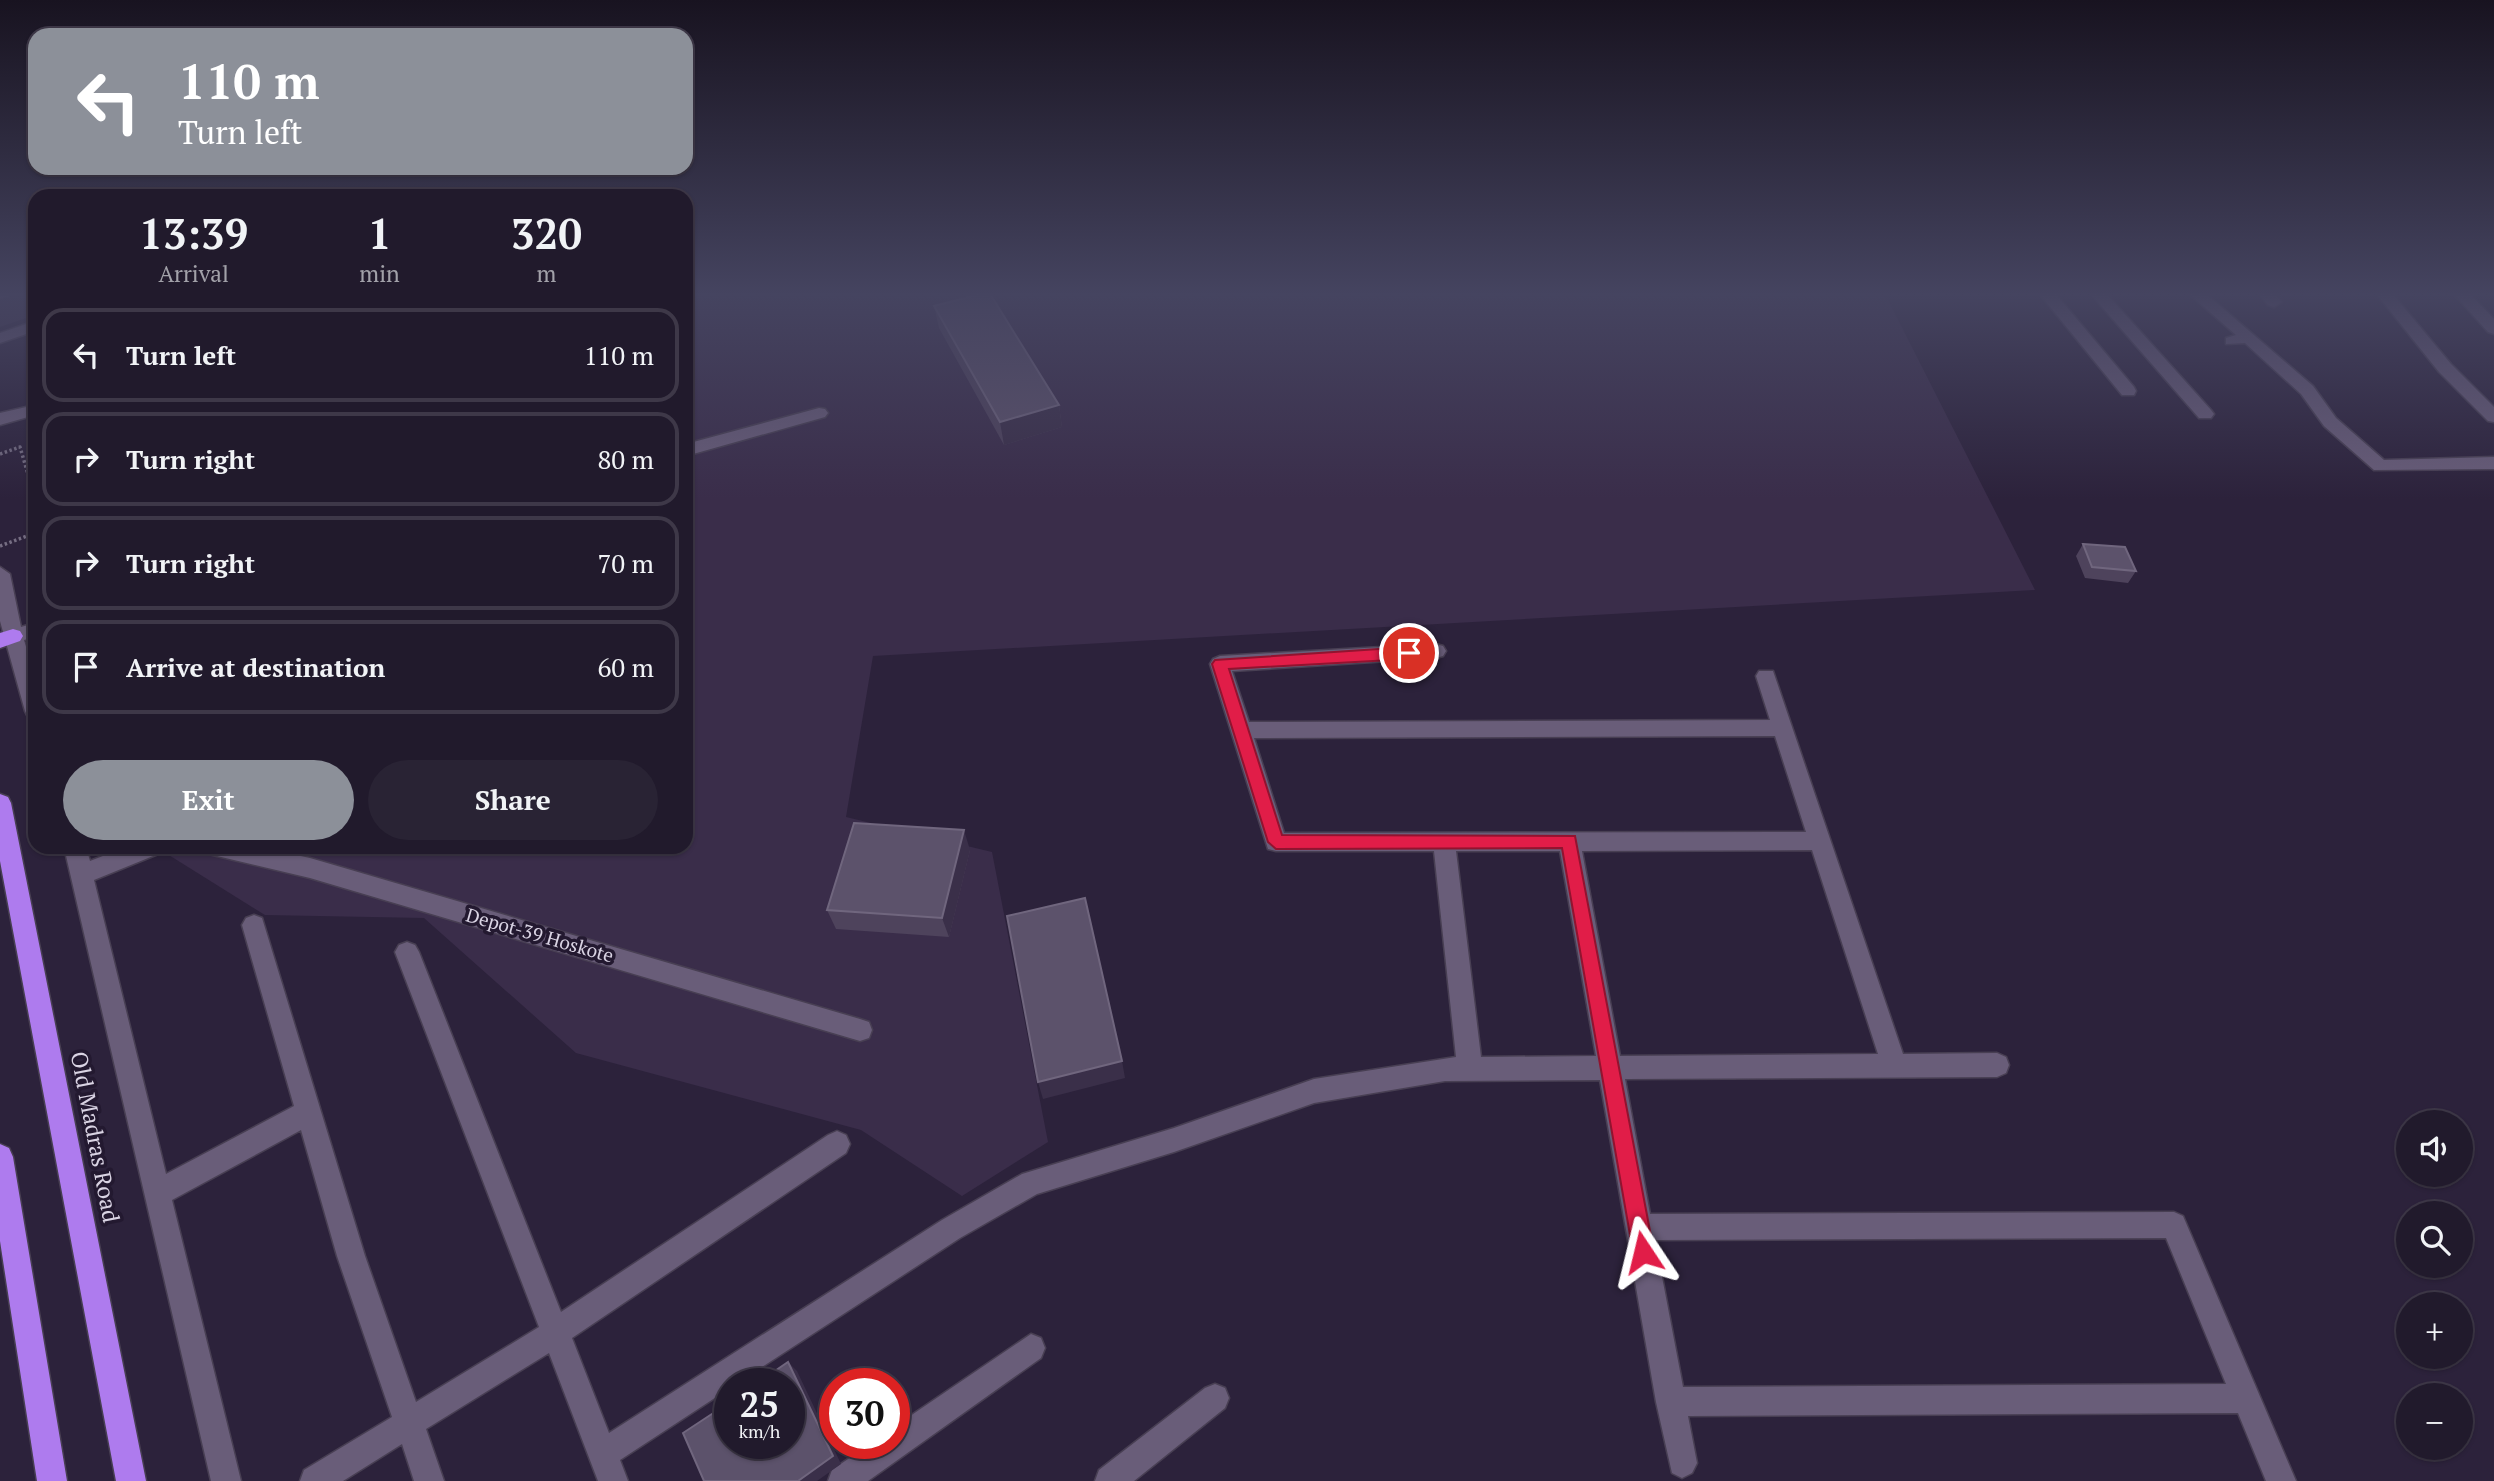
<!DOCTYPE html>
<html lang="en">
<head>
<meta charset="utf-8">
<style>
	:root { --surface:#211a2c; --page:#292334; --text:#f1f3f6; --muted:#a2a1a9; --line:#3e3848; --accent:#8c9099 }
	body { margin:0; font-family:"PT Serif",serif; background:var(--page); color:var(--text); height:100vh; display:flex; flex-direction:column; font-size:26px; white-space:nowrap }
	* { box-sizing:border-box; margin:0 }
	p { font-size:23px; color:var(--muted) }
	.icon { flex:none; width:38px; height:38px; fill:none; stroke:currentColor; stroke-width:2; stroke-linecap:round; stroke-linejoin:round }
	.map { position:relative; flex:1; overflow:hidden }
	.side { position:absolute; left:28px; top:189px; width:665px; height:665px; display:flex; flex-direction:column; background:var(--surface); border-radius:21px; box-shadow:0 2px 5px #0004,0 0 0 2px var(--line) }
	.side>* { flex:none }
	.banner { position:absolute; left:28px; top:28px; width:665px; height:147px; border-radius:21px; box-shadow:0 2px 5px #0004,0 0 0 2px var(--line); background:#8c9099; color:#fff; overflow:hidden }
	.buttons { position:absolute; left:2396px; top:1110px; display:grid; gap:14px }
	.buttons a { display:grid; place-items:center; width:77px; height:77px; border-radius:50%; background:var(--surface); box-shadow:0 2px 5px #0004,0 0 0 2px var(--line); font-size:35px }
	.speed { position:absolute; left:714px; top:1368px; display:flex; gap:14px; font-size:35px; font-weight:700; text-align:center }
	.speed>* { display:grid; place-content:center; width:91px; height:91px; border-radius:50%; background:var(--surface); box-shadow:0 2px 5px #0004,0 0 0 2px var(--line); line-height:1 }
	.speed small { font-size:18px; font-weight:400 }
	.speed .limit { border:10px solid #d22; background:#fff; color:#111 }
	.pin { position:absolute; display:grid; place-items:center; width:60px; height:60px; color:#fff; margin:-30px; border:4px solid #fff; border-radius:50%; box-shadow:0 2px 7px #0007 }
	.me { position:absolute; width:77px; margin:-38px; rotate:350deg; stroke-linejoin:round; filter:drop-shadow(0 0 5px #0008) }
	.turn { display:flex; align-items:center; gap:24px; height:147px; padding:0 35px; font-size:32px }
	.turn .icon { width:91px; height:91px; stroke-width:2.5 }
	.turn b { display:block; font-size:49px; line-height:60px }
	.eta { display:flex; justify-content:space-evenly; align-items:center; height:119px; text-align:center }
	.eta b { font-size:42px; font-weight:600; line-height:49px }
	.cta { display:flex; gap:14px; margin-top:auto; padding:14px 35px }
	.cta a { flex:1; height:80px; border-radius:42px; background:var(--accent); color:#fff; font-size:28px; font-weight:600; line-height:80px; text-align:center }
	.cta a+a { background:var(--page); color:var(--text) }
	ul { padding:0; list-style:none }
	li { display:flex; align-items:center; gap:21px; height:94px; margin:0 14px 10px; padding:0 21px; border:4px solid var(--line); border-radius:21px }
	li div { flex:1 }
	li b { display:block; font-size:26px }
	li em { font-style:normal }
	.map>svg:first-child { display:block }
	.built { fill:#3a2d4a }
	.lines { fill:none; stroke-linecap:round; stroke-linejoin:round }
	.minor-casing { stroke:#483f53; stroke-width:3 }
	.highway-casing { stroke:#483f53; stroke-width:3 }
	.path { stroke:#756d82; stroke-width:3.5; stroke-dasharray:2.5 2.5; stroke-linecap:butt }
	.minor { fill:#695d79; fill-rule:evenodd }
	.highway { fill:#ae7bee; fill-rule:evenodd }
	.wall { fill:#4e435c }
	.shaded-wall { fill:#3a2f49 }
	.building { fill:#5c526b; stroke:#70667e; stroke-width:2 }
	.route { fill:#e11d48; stroke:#92132f; stroke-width:2 }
	.labels { text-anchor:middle; stroke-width:7; stroke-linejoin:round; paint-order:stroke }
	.street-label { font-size:19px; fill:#d9d3e3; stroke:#231930 }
	.near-street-label { font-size:23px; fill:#d9d3e3; stroke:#231930 }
</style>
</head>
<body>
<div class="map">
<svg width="2494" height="1481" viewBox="0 0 2494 1481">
	<rect width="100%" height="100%" fill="#2c223b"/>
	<path class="built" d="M686,292H1884L2035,590L873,656L846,817L992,852L1048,1142L962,1196L861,1130L576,1053L424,918L265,915L156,847H686Z"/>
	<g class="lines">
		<defs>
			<path id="minor" d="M2038,292H2054L2134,387L2136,391L2134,395H2122Z
				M2089,292H2105L2211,410L2214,414L2211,418H2199Z
				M2187,292H2204L2313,386L2336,418L2384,460L2494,457V469L2374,470L2324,426L2301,394L2245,343L2226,344V338L2236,335Z
				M2257,292H2273L2282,302L2274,307L2268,305Z
				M2375,292H2391L2451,364L2494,407V422L2488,421L2439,372Z
				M2452,292H2468L2494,319V334L2488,332Z
				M35,321V331L0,343V333Z
				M35,405V415L0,425V413Z
				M819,408L825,409L828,413L825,417L686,456V444Z
				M0,567L10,574L21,627L35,623V637L24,640L35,677V719L28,717L25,711L0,621Z
				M1436,644L1443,646L1446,651L1443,656L1436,658L1232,671L1249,722L1770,720L1756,676L1759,671H1773L1903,1054L1997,1053L2006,1057L2009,1065L2006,1073L1997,1077L1625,1079L1650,1214L2174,1212L2183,1216L2296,1481H2266L2238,1413L1688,1416L1697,1463L1692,1473L1682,1478L1672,1473L1656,1402L1600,1080L1445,1081L1314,1103L1174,1152L1037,1194L960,1238L736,1384H730V1388L620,1460L628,1481H598L549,1353L426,1429L444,1481H414L402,1444L343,1481H300L304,1470L392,1417L337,1256L301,1130L172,1200L241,1481H211L64,847H86L90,861L126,847H161L158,854L94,880L166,1174L294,1106L242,925L246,918L254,915L262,918L365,1256L416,1402L539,1327L395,952L399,945L407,942L415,945L419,952L561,1312L828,1135L837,1131L846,1135L850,1144L846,1153L572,1338L609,1433L942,1220L1022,1174L1174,1128L1314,1079L1456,1057L1434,851H1276L1268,849L1210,664L1213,659L1220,656ZM1775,736L1806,832L1284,833L1254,738ZM1812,850L1878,1054L1620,1056L1582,851ZM1456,851H1560L1596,1056L1481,1057ZM2166,1238L2226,1384L1683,1387L1655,1240Z
				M206,847H259L310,858L860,1019L869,1022L872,1030L869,1038L860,1041L310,878L217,856L209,854Z
				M1031,1334L1041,1338L1045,1348L1041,1358L868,1481H828L832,1470L870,1444H894V1427Z
				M1215,1384L1225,1388L1229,1398L1225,1408L1134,1481H1095L1099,1470L1205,1388Z"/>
			<path id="highway" d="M13,629L20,631L23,636L20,641L0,648V633Z
				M0,794L8,797L11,803L146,1481H116L0,861Z
				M0,1144L9,1148L13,1157L67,1481H37L0,1241Z"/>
		</defs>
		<use href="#minor" class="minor-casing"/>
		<use href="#highway" class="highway-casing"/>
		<path class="path" d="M0,454L20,447L35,498
			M0,546L35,533"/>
		<use href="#minor" class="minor"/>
		<use href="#highway" class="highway"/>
	</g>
	<path class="wall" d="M934,306L1059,405L1062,427L1004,445L939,328Z
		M2083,544L2136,571L2128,583L2085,578L2076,556Z
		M970,850L949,937L836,929L827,910Z"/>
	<path class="shaded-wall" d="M21,292H35V315L0,327V298Z
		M1059,405L1062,427L1004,445L1000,422Z
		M964,830L970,850L949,937L942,918Z
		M1122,1061L1125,1078L1043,1099L1038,1082Z
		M788,1362L797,1371L841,1464L817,1481H798Z"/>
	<path class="building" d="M0,292H21L0,298Z
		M989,292L1059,405L1000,422L934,306Z
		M2083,544L2125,547L2136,571L2092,567Z
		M854,823L964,830L942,918L827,910Z
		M1085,898L1122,1061L1038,1082L1007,916Z
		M788,1362L833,1456L798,1481H704L683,1433L730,1402V1444H789V1384H756Z"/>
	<linearGradient id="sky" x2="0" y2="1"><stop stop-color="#181320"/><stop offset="0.59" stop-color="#454460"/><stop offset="1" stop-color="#454460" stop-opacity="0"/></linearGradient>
	<rect width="2494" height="499" fill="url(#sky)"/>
	<path class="route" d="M1409,647L1416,653L1409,659L1229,669L1282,835L1575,836L1654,1252L1651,1260L1643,1263L1636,1260L1633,1252L1562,848L1276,849L1268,842L1212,664L1215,660Z"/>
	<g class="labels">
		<g class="street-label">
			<text transform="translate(540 935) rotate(16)" y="7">Depot-39 Hoskote</text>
		</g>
		<g class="near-street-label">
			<text transform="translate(95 1137) rotate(79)" y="8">Old Madras Road</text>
		</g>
	</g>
</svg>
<div class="buttons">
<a><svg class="icon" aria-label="sound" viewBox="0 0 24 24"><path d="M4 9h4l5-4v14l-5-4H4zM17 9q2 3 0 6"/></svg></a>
<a><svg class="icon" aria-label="search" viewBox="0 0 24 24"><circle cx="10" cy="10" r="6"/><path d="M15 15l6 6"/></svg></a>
<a>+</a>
<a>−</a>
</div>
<div class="speed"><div>25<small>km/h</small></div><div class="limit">30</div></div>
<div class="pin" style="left:1409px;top:653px;background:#d93025"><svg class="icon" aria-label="arrive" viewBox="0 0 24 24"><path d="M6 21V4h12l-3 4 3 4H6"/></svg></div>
<svg class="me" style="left:1643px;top:1252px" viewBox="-20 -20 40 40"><path d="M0-17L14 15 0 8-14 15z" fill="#e11d48" stroke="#fff" stroke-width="4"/></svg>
<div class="banner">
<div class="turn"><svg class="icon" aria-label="left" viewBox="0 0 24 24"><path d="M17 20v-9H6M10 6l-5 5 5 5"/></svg><div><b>110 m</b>Turn left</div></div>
</div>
<section class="side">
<div class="eta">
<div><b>13:39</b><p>Arrival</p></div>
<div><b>1</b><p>min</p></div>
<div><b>320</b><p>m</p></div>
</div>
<ul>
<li><svg class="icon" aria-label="left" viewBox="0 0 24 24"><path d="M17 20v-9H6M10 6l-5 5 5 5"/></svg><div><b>Turn left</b></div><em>110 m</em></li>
<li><svg class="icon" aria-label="right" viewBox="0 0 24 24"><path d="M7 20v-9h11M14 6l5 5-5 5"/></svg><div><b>Turn right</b></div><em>80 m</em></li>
<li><svg class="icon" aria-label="right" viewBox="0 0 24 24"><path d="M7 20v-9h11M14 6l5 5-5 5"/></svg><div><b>Turn right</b></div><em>70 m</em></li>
<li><svg class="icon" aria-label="arrive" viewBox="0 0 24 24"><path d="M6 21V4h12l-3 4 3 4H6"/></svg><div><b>Arrive at destination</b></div><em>60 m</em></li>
</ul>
<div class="cta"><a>Exit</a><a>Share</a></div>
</section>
</div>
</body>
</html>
